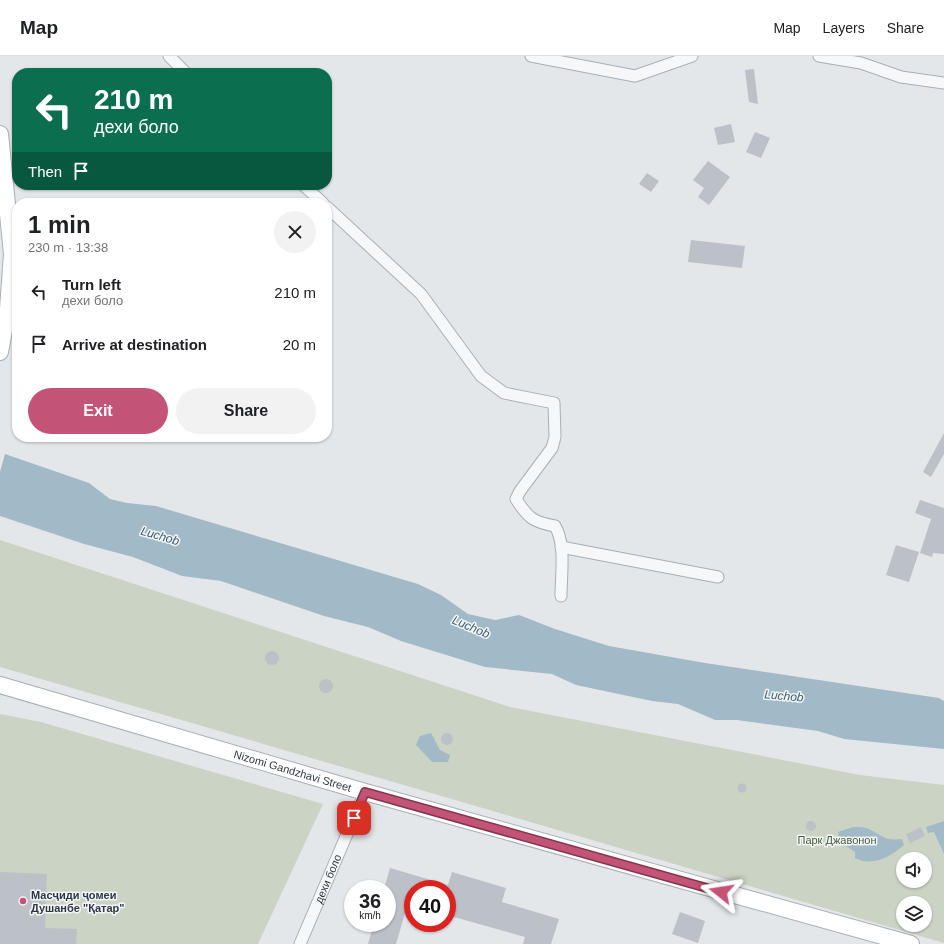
<!DOCTYPE html>
<html lang="en">
<head>
<meta charset="utf-8">
<style>
	:root { --surface:#fff; --page:#f2f2f2; --text:#202124; --muted:#757577; --line:#e0e0e0; --accent:#c45477 }
	body { margin:0; font-family:Helvetica,sans-serif; background:var(--page); color:var(--text); height:100vh; display:flex; flex-direction:column; font-size:15px; white-space:nowrap }
	* { box-sizing:border-box; margin:0 }
	p { font-size:13px; color:var(--muted) }
	.icon { flex:none; width:22px; height:22px; fill:none; stroke:currentColor; stroke-width:2; stroke-linecap:round; stroke-linejoin:round }
	.map { position:relative; flex:1; overflow:hidden }
	.sheet { position:absolute; left:12px; top:142px; width:320px; height:244px; display:flex; flex-direction:column; background:var(--surface); border-radius:16px; box-shadow:0 1px 3px #0004 }
	.sheet>* { flex:none }
	.banner { position:absolute; left:12px; top:12px; width:320px; height:122px; border-radius:16px; box-shadow:0 1px 3px #0004; background:#0b6e4f; color:#fff; overflow:hidden }
	.buttons { position:absolute; left:896px; top:796px; display:grid; gap:8px }
	.buttons a { display:grid; place-items:center; width:36px; height:36px; border-radius:50%; background:var(--surface); box-shadow:0 1px 3px #0004; font-size:20px }
	.speed { position:absolute; left:344px; top:824px; display:flex; gap:8px; font-size:20px; font-weight:700; text-align:center }
	.speed>* { display:grid; place-content:center; width:52px; height:52px; border-radius:50%; background:var(--surface); box-shadow:0 1px 3px #0004; line-height:1 }
	.speed small { font-size:10px; font-weight:400 }
	.speed .limit { border:6px solid #d22; background:#fff; color:#111 }
	.pin { position:absolute; display:grid; place-items:center; width:34px; height:34px; color:#fff; margin:-17px; border-radius:8px; box-shadow:0 2px 6px #0006 }
	.me { position:absolute; width:44px; margin:-22px; rotate:285deg; stroke-linejoin:round; filter:drop-shadow(0 0 3px #0008) }
	.turn { display:flex; align-items:center; gap:14px; height:84px; padding:0 16px; font-size:18px }
	.turn .icon { width:52px; height:52px; stroke-width:2.5 }
	.turn b { display:block; font-size:28px; line-height:34px }
	.then { display:flex; align-items:center; height:38px; padding:0 16px; background:#0003; gap:8px; font-size:15px }
	.round { display:grid; place-items:center; flex:none; width:42px; height:42px; border-radius:21px; background:var(--page) }
	.headline { display:flex; align-items:center; justify-content:space-between; height:68px; padding:0 16px }
	h1 { font-size:24px; font-weight:700; line-height:30px }
	.button { display:flex; gap:8px; margin-top:auto; padding:8px 16px }
	.button a { flex:1; height:46px; border-radius:24px; background:var(--accent); color:#fff; font-size:16px; font-weight:700; line-height:46px; text-align:center }
	.button a+a { background:var(--page); color:var(--text) }
	ul { padding:0; list-style:none }
	li { display:flex; align-items:center; gap:12px; height:52px; padding:0 16px }
	li div { flex:1 }
	li b { display:block; font-size:15px }
	li em { font-style:normal }
	header { display:flex; align-items:center; gap:24px; box-sizing:border-box; height:56px; padding:0 20px; background:var(--surface); border-bottom:1px solid var(--line) }
	header strong { font-size:19px }
	nav { display:flex; gap:22px; margin-inline-start:auto; font-size:14px }
	.map>svg:first-child { display:block }
	.green { fill:#cbd3c5; fill-rule:evenodd }
	.water { fill:#a2bac7 }
	.building { fill:#bbc1c7 }
	.lines { fill:none; stroke-linecap:round; stroke-linejoin:round }
	.street-casing { stroke:#a8afb4; stroke-width:13 }
	.secondary-casing { stroke:#a8afb4; stroke-width:18 }
	.street { stroke:#f6f7f9; stroke-width:11 }
	.secondary { stroke:#fff; stroke-width:16 }
	.route-casing { stroke:#7f374d; stroke-width:10 }
	.route { stroke:#c45477; stroke-width:7 }
	.poi-dot { fill:#c45477; stroke:#f3f6f8; stroke-width:1.5 }
	.labels { text-anchor:middle; stroke-width:3; stroke-linejoin:round; paint-order:stroke }
	.street-label { font-size:11px; fill:#2c3741; stroke:#f3f6f8 }
	.park-label { font-size:11px; fill:#475c3b; stroke:#f3f6f8 }
	.poi-label { font-size:11px; font-weight:bold; fill:#2c3741; stroke:#f3f6f8; text-anchor:start }
	.water-label { font-size:12px; font-style:italic; fill:#3a5c72; stroke:#f3f6f8 }
</style>
</head>
<body>
<header>
<strong>Map</strong>
<nav><a>Map</a><a>Layers</a><a>Share</a></nav>
</header>
<div class="map">
<svg width="944" height="888" viewBox="0 0 944 888">
	<rect width="100%" height="100%" fill="#e3e7ea"/>
	<path class="green" d="M0,484L510,651L860,719L944,729V887L0,611ZM903,803H925V825H903ZM903,847H925V869H903Z
		M0,658L41,666L323,748L258,888H0Z"/>
	<path class="water" d="M5,398L89,427L110,443L127,447L156,450L418,528L441,539L468,558L495,564L519,559L555,573L609,590L705,607L939,642L944,645V693L844,683L818,675L737,664H715L678,648L652,645L576,629L552,618L485,611L401,585L368,571L324,560L221,525L182,520L133,501L84,488L0,460V416Z
		M431,677L440,694L450,699L448,706H432L416,689L420,680Z
		M944,765V798L934,776L928,777L926,771Z
		M853,771C858,771 865,771 869,773C883,780 885,785 902,783L904,789C890,801 873,811 855,802V796L840,786L838,776Z"/>
	<path class="building" d="M754,13L758,48L749,46L745,14Z
		M731,68L735,86L718,89L714,72Z
		M755,76L770,82L761,102L746,96Z
		M708,105L730,121L709,149L698,141L704,132L693,124Z
		M647,117L659,125L651,136L639,128Z
		M691,184L745,190L742,212L688,206Z
		M944,377V398L931,421L923,416Z
		M920,444L944,452V498L933,497L932,501L920,497L931,463L915,457Z
		M896,489L919,496L909,526L886,519Z
		M265 602a7 7 0 1 1 14 0a7 7 0 1 1-14 0Z
		M319 630a7 7 0 1 1 14 0a7 7 0 1 1-14 0Z
		M441 683a6 6 0 1 1 12 0a6 6 0 1 1-12 0Z
		M737.5 732a4.5 4.5 0 1 1 9 0a4.5 4.5 0 1 1-9 0Z
		M806 770a5 5 0 1 1 10 0a5 5 0 1 1-10 0Z
		M921,771L925,780L910,787L906,778Z
		M390,812L448,829L452,816L506,832L502,846L559,863L551,888H523L525,881L447,859V833H413V849L408,847L396,888H368L374,867H387V833H384Z
		M0,816L47,818L45,872L77,873L76,888H0Z
		M680,856L705,865L698,887L672,878Z"/>
	<g class="lines">
		<defs>
			<g id="street">
				<path d="M169,0L186,17"/>
				<path d="M531,0L635,20L692,0"/>
				<path d="M819,0L861,7L901,21L944,27"/>
				<path d="M303,129L323,147"/>
				<path d="M327,151L421,238L481,320L504,337L554,347L555,381L552,392L520,435L516,443C528,462 533,466 555,470C566,488 561,519 561,540"/>
				<path d="M561,491L718,521"/>
				<path id="s1" d="M300,888L365,736"/>
			</g>
			<g id="secondary">
				<path d="M0,78L12,198L8,253L0,296"/>
				<path id="s2" d="M0,629L365,736L911,888"/>
			</g>
		</defs>
		<use href="#street" class="street-casing"/>
		<use href="#secondary" class="secondary-casing"/>
		<use href="#street" class="street"/>
		<use href="#secondary" class="secondary"/>
	</g>
	<g class="lines">
		<defs>
			<path id="route" d="M354,762L365,736L721,836"/>
		</defs>
		<use href="#route" class="route-casing"/>
		<use href="#route" class="route"/>
	</g>
	<circle class="poi-dot" cx="23" cy="845" r="4"/>
	<g class="labels">
		<g class="street-label">
			<text dy="4" stroke="none"><textPath href="#s2" startOffset="305">Nizomi Gandzhavi Street</textPath></text>
			<text dy="4" stroke="none"><textPath href="#s1" startOffset="71">дехи боло</textPath></text>
		</g>
		<g class="park-label">
			<text x="837" y="788">Парк Джавонон</text>
		</g>
		<g class="poi-label">
			<text x="31" y="843">Масҷиди ҷомеи<tspan x="31" dy="13">Душанбе "Қатар"</tspan></text>
		</g>
		<g class="water-label">
			<text transform="translate(160 480) rotate(16)" y="4">Luchob</text>
			<text transform="translate(471 571) rotate(23)" y="4">Luchob</text>
			<text transform="translate(784 640) rotate(5)" y="4">Luchob</text>
		</g>
	</g>
</svg>
<div class="buttons">
<a><svg class="icon" aria-label="sound" viewBox="0 0 24 24"><path d="M4 9h4l5-4v14l-5-4H4zM17 9q2 3 0 6"/></svg></a>
<a><svg class="icon" aria-label="layers" viewBox="0 0 24 24"><path d="M12 4l9 5-9 5-9-5zM3 14l9 5 9-5"/></svg></a>
</div>
<div class="speed"><div>36<small>km/h</small></div><div class="limit">40</div></div>
<div class="pin" style="left:354px;top:762px;background:#d93025"><svg class="icon" aria-label="arrive" viewBox="0 0 24 24"><path d="M6 21V4h12l-3 4 3 4H6"/></svg></div>
<svg class="me" style="left:721px;top:836px" viewBox="-20 -20 40 40"><path d="M0-17L14 15 0 8-14 15z" fill="#c45477" stroke="#fff" stroke-width="4"/></svg>
<div class="banner">
<div class="turn"><svg class="icon" aria-label="left" viewBox="0 0 24 24"><path d="M17 20v-9H6M10 6l-5 5 5 5"/></svg><div><b>210 m</b>дехи боло</div></div>
<div class="then">Then<svg class="icon" aria-label="arrive" viewBox="0 0 24 24"><path d="M6 21V4h12l-3 4 3 4H6"/></svg></div>
</div>
<section class="sheet">
<div class="headline"><div><h1>1 min</h1><p>230 m · 13:38</p></div><a class="round"><svg class="icon" aria-label="close" viewBox="0 0 24 24"><path d="M6 6l12 12M18 6L6 18"/></svg></a></div>
<ul>
<li><svg class="icon" aria-label="left" viewBox="0 0 24 24"><path d="M17 20v-9H6M10 6l-5 5 5 5"/></svg><div><b>Turn left</b><p>дехи боло</p></div><em>210 m</em></li>
<li><svg class="icon" aria-label="arrive" viewBox="0 0 24 24"><path d="M6 21V4h12l-3 4 3 4H6"/></svg><div><b>Arrive at destination</b></div><em>20 m</em></li>
</ul>
<div class="button"><a>Exit</a><a>Share</a></div>
</section>
</div>
</body>
</html>
